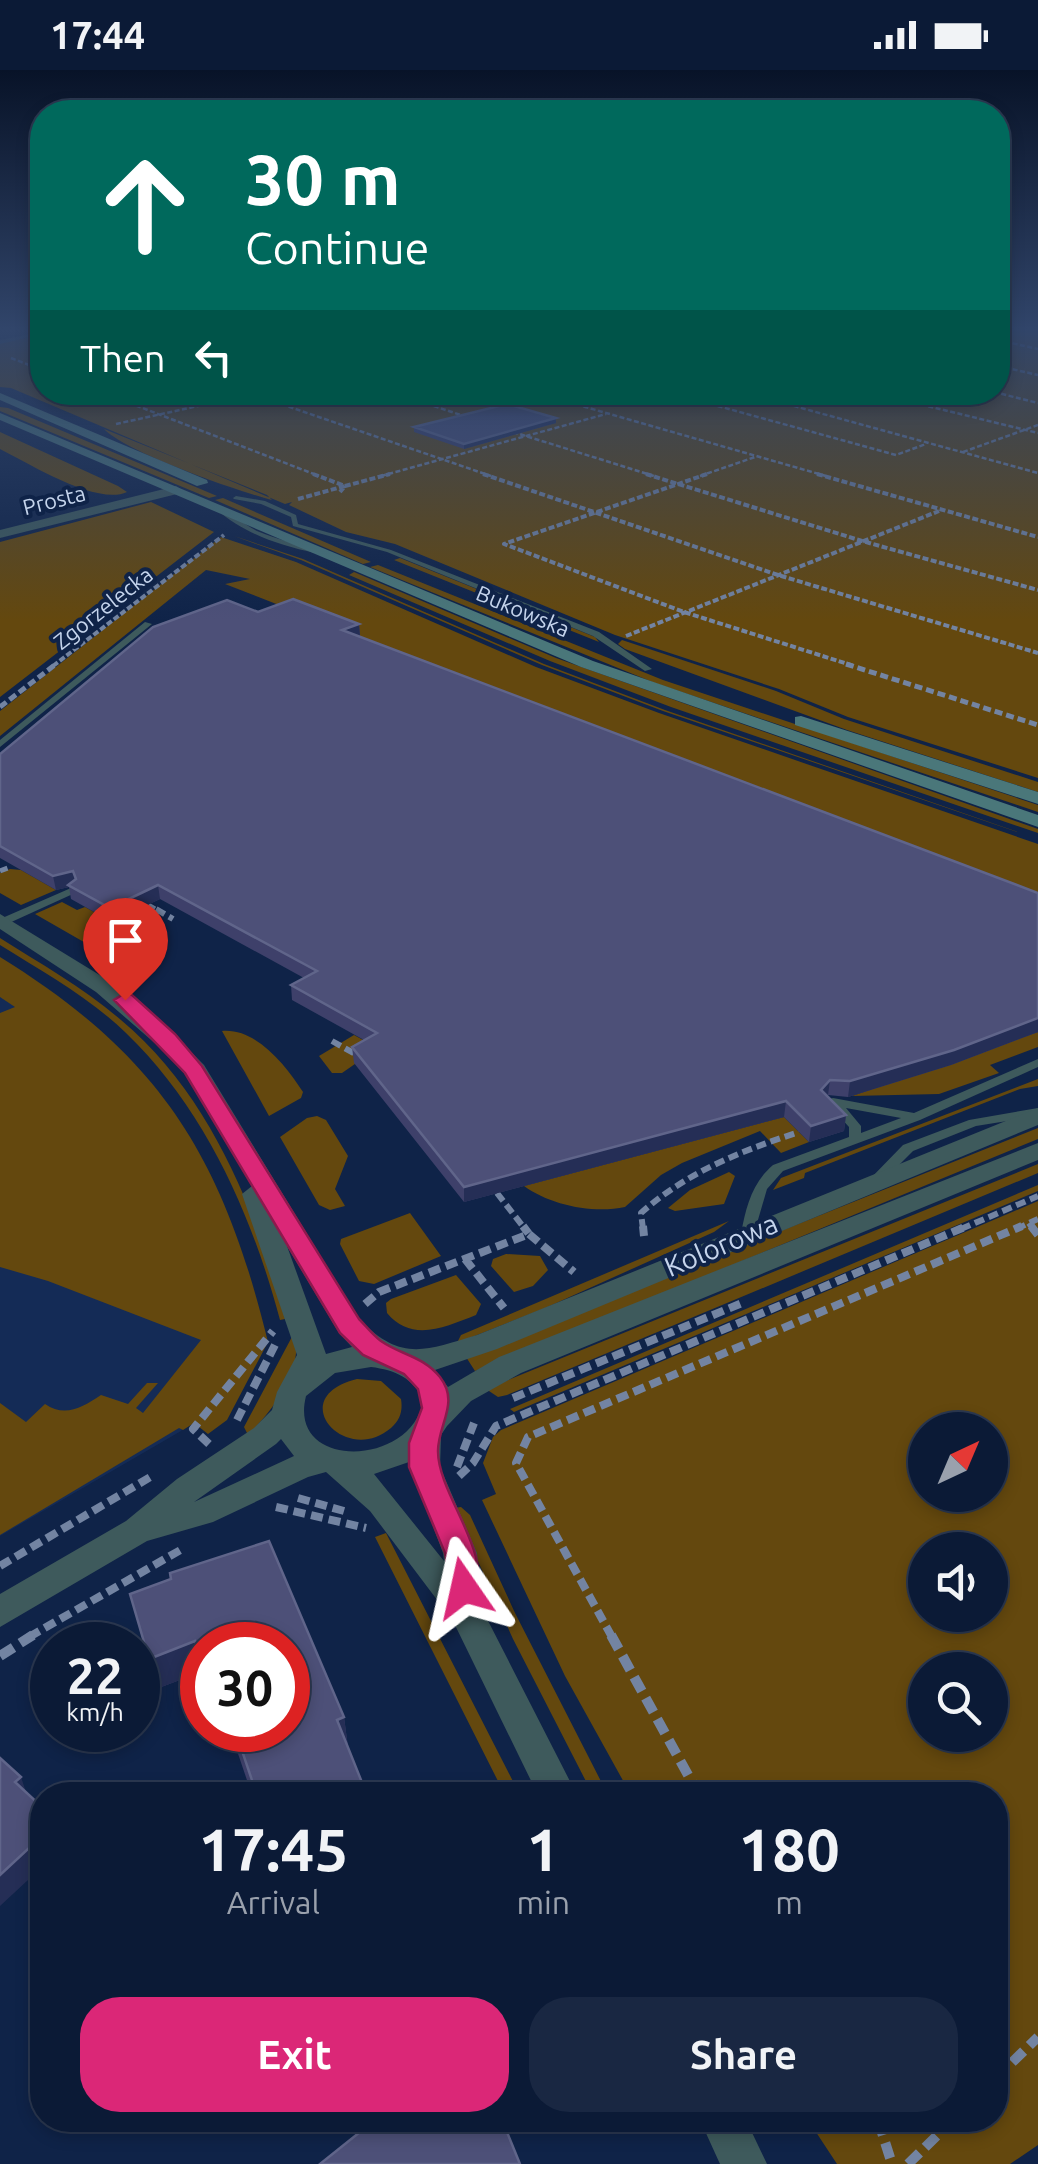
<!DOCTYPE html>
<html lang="en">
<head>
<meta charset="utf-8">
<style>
	:root { --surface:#0b1a36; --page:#192742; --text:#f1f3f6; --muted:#9aa1ad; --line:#2b3851; --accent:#db2777 }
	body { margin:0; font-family:Ubuntu,sans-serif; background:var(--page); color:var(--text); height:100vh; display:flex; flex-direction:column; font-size:38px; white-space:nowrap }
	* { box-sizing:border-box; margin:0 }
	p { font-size:32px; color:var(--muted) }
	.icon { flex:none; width:55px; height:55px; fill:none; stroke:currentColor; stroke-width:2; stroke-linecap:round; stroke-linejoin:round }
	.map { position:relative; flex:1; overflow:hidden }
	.panel { position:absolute; left:30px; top:1712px; width:978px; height:350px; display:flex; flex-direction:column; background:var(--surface); border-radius:40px; box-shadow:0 5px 15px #0003,0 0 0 2px var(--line) }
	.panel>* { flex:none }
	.guide { position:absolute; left:30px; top:30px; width:980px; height:305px; border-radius:40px; box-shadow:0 5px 15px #0003,0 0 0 2px var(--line); background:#00695c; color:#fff; overflow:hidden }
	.needle { width:65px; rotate:44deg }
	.buttons { position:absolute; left:908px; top:1342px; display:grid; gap:20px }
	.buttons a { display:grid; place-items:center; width:100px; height:100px; border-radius:50%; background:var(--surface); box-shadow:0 5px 15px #0003,0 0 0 2px var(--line); font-size:50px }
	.speed { position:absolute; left:30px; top:1552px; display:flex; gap:20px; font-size:50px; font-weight:700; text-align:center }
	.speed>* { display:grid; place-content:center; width:130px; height:130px; border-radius:50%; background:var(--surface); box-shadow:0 5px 15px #0003,0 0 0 2px var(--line); line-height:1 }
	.speed small { font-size:25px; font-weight:400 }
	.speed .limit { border:15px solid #d22; background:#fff; color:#111 }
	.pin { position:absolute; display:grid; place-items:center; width:85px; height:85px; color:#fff; margin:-102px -42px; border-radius:50% 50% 50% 0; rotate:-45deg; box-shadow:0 0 10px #0007 }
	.pin .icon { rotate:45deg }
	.me { position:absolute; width:110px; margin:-55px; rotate:349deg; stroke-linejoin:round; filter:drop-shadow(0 0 8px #0008) }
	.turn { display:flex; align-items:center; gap:35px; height:210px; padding:0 50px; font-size:45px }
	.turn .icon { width:130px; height:130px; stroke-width:2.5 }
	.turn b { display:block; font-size:70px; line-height:85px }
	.then { display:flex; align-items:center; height:95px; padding:0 50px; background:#0003; gap:20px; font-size:38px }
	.eta { display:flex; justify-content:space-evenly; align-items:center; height:170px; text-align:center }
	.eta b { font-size:60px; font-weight:700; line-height:70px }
	.primary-button { display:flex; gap:20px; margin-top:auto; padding:20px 50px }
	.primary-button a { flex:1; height:115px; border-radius:40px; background:var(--accent); color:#fff; font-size:40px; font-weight:700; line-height:115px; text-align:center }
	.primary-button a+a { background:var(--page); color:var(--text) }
	.status { display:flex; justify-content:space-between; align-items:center; height:70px; padding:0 50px; background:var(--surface); direction:ltr }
	.status svg { height:28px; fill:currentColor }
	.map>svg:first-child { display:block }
	.built { fill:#142b56 }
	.green { fill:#64480e; fill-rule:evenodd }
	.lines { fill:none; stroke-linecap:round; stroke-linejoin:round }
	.path-far5 { stroke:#7384a2; stroke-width:2.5; stroke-dasharray:5 2.5; stroke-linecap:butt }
	.path-far4 { stroke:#7384a2; stroke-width:4; stroke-dasharray:6 2.5; stroke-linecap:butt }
	.path-far3 { stroke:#7384a2; stroke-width:5; stroke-dasharray:8 4; stroke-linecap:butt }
	.path-far2 { stroke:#7384a2; stroke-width:6; stroke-dasharray:10 5; stroke-linecap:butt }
	.path-far1 { stroke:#7384a2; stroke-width:8; stroke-dasharray:12 6; stroke-linecap:butt }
	.path { stroke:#7384a2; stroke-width:10; stroke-dasharray:16 8; stroke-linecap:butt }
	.lane { fill:#3e5a5c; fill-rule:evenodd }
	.street { fill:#3e5a5c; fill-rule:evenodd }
	.secondary { fill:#4a777a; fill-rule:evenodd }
	.wall { fill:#3e406a }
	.shaded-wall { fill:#252e56 }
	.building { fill:#4d5078; stroke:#60658a; stroke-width:2.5 }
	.route { fill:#db2777; stroke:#8e194d; stroke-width:2.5 }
	.labels { text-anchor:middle; stroke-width:8; stroke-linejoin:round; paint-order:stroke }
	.far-street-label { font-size:22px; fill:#c5d4ec; stroke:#0f2348 }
	.street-label { font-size:28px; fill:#c5d4ec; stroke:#0f2348 }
</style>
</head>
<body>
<div class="status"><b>17:44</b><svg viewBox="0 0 49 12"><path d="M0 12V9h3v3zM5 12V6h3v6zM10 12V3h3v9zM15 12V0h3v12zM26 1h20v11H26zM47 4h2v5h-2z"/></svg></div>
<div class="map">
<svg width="1038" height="2094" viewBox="0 0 1038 2094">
	<rect width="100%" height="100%" fill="#0f2348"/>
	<path class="built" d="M0,892L261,1256L181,1361L0,1466Z"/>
	<path class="green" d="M998,258H1038V708L848,647L779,619L615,565L395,474L346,462L289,435L292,432L285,434L11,318L0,317V273L42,265V322H998Z
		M0,337L8,338L217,426L209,428L0,341Z
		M104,359L267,425L272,430C234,420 126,382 104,359Z
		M0,362L118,416L127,422C97,436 30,394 0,379Z
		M223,428L371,492L363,494L215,430Z
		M151,432L214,462L0,627V472Z
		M234,466L303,489L544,594L665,640L1038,769L663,641L542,595L301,490Z
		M221,467L296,492L536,597L659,643L1038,774V838L343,572L358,566L225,514L250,509L206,500L0,666V641Z
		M400,488L595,567L599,572L394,490Z
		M378,495L663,610L1038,735V742L655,613L370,497Z
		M354,502L556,588L1038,759V763L671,637L550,591L349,505Z
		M622,570L776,621L844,649L1038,712V722L847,660L625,579L618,574Z
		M10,799L21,800L56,820L21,835L0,823V803Z
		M62,832L77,840L85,837L112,852L132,843L157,857L103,883L35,844Z
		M0,868C41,894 84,918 121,950C213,1027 252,1139 290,1248L280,1250C252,1145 205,1039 126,963C89,927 43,902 0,875Z
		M0,887C162,987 223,1088 268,1272L227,1350L208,1364L194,1353L183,1360L179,1358L0,1465V1333L26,1352L45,1334C65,1348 83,1337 101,1325L128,1334L147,1313H158L136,1338L143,1343L201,1270L48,1211L0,1197V943L15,937L0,927Z
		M222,961C257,958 286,996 303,1022L301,1028L269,1046Z
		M1038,962V977L990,995L999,1003L939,1024L852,1026Z
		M354,965L378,978L342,1003H332L319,986Z
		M1038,1009V1016L1020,1019L805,1103L804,1108L773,1120L781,1108Z
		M317,1046L326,1050L348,1086L335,1119L345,1136L330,1140L319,1135L280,1067L307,1048Z
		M784,1047L809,1072L781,1083L760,1061L682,1093L661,1105L625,1137C593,1144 550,1135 524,1116Z
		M1038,1058V1069L475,1301L466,1287Z
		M1038,1094V1103L507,1325L498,1327L486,1319Z
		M729,1102L735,1106L724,1134L675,1141L668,1138L690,1120Z
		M1038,1115V1121L514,1342L510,1339Z
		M1038,1131V2075L1010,2094H837L808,2050H995V1725H631L565,1606L482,1430L496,1424L483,1393L493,1367L501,1360ZM990,1360V1425H925V1360ZM990,1480V1545H925V1480ZM990,1600V1665H925V1600Z
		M410,1143L441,1186L374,1214L359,1211L340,1174L341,1169Z
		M729,1151L714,1162L543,1239L457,1273L461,1265Z
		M506,1184L540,1186L548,1200L533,1216L514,1222L491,1196L493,1189Z
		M456,1205L481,1234L476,1245C445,1257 412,1273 387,1243L386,1233L391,1229Z
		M294,1263C305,1299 273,1340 248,1365L244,1357Z
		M357,1309L381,1311L401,1329C403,1341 400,1350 391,1358C345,1397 283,1327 357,1309Z
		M461,1437L470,1445L515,1543L608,1725H593L513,1569L454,1438Z
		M386,1463L520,1725H505L375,1467Z"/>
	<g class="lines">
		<path class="path-far5" d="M998,270L1038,279
			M11,288L42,300
			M998,296L1038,305
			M101,322L319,406
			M246,322L491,406
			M391,322L467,347
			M533,322L826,406
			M667,322L896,385L926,374
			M743,322L1038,403
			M870,322L1038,363
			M994,322L1038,333
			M116,354L262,322
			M513,362L654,406
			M963,382L1038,355
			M381,406L606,344
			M700,406L755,387"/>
		<path class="path-far4" d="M313,404L345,416L390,404
			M483,404L778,505L1038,583
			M646,404L862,471L1038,520
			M707,404L504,474L684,542L854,596
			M817,404L1038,467
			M298,429L345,416L340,422
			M626,566L939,441
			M53,596L224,465"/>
		<path class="path-far3" d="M846,594L1038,655
			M0,637L56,594
			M0,801L8,798
			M148,835L160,842"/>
		<path class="path-far2" d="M156,839L173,849
			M332,971L357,985
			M497,1123L525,1159
			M1029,1153L1033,1159
			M643,1159L641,1143C687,1102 741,1081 799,1062
			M961,1159L1038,1126
			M1016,1159L1038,1149"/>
		<path class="path-far1" d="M643,1156L644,1166
			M1031,1156L1038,1165
			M529,1164L574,1202
			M465,1189L504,1238
			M365,1234L379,1222L529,1164L523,1156
			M513,1328L742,1233
			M237,1350L277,1271
			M209,1374L193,1359L273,1261
			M457,1397L474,1353
			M459,1406L473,1393L496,1356L967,1156
			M298,1428L344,1441
			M276,1437L366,1458
			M0,1496L152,1406
			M29,1567L184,1478
			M612,1567L516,1393L528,1367L1022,1156"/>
		<path class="path" d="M611,1565L699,1725
			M0,1586L33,1565
			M995,2009L1038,1967
			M878,2050L892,2094
			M908,2094L953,2050"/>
		<path class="lane" d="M42,262V264L0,274V270Z
			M236,426L265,431L296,445L298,454L391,480L599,562L652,599L645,601L593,566L387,482L293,456L291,447L261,434L234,429L233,428Z
			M216,437C229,441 243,454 257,461C277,470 299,473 319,481L315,483C278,475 245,464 216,439Z
			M145,552L152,554L0,677V670Z
			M71,818L75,819V823L7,854H0V849Z
			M1038,989V997L920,1050L783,1101L767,1119L753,1167H743L741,1164C746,1137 752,1113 773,1095L849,1067V1057L829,1035L827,1032L829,1029L833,1028L914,1043ZM846,1038L901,1048L861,1063V1056Z
			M1038,1038V1046L976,1056L913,1081L880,1114H870L868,1111L903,1075L969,1050Z"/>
		<path class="street" d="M176,416L182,420L181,423L0,468V460Z
			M0,844L111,912L159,950L204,995L359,1249C401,1292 424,1281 477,1265L1038,1038V1055L497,1279L435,1300L448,1317L499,1287L1038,1073V1090L521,1303L471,1331L447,1356L441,1365L440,1397L477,1483L482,1539L577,1725H538L453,1551L370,1441L326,1402L308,1407L213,1452L147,1471L0,1557V1524L126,1451L177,1409L254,1358L272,1340L277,1322L297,1285L242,1124L252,1116L185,1004L165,982L96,922L0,859ZM287,1176L339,1263L352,1277L326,1284ZM371,1297C395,1300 414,1308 423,1331C412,1397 287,1401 306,1326L335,1303ZM281,1369L294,1386L194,1432L276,1374ZM409,1392L443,1483L444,1491L374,1404Z
			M700,2050H746L767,2094H720Z"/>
		<path class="secondary" d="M0,323L207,410L208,413L197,416L0,330Z
			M0,343L593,591L1038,745V757L581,597L0,350Z
			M801,646L1038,722V734L795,655V647Z"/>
	</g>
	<path class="wall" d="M556,348V353L464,379L414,362V357Z
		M258,542L359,554L360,566H358L1038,823V962L951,995L848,1027L828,1025L827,1027L846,1045L844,1061L809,1072L784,1047L464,1132L354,993L352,977L364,970L292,930L291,915L304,908L160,829L112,852L71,829L69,817L56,820L0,788V684Z
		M130,1524L344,1647L348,1677L365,1720L376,1725H252L230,1660H288L202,1575V1607L201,1602L156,1619Z"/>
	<path class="shaded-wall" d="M556,348V353L464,379V374Z
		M359,554L360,566L343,572L342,560Z
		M73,801L76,815H68L69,817L56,820L53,806Z
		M158,815L160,829L112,852L110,838Z
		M1038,948V962L951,995L848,1027L850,1011Z
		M830,1010L828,1025L819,1036L821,1020Z
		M786,1031L784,1047L464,1132V1117Z
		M846,1045L844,1061L809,1072L811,1056Z
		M195,1571L201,1602L156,1619L149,1589Z
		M202,1582V1601L199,1584Z
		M344,1647L348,1678L337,1650Z
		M21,1707L29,1731L15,1712Z
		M42,1766V1797L0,1836V1805Z"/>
	<path class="building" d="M507,334L556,348L464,374L414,357Z
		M293,529L359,554L342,560L1038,823V948L954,980L850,1011L830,1010L821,1020L846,1045L811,1056L786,1031L464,1117L352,977L377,963L291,915L317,901L158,815L110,838L68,815L76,809L73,801L53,806L0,776V684L153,557L227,530L258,542Z
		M269,1471L344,1647L337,1650L365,1720L374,1718L376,1725H257L235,1660H288V1575H202V1582L199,1584L195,1571L149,1589L130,1524L171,1509L170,1503Z
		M0,1688L21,1707L15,1712L42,1737V1766L0,1805Z
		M375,2050H502L520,2094H320Z"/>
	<linearGradient id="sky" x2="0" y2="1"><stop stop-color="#081328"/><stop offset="0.47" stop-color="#31456a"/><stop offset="1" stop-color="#31456a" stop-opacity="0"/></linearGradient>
	<rect width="1038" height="551" fill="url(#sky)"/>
	<path class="route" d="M125,923L132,925L175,964L202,996L359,1249C366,1256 373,1265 381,1271C401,1285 423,1286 440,1307C460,1333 438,1354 438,1381C438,1425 495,1485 474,1527L464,1531L453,1527L445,1483L409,1397V1373L422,1338L418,1319L404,1304L363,1285L340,1263L185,1003L114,930Z"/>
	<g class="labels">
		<g class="far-street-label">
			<text transform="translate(54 430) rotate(-14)" y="8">Prosta</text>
			<text transform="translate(103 538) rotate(-38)" y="8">Zgorzelecka</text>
			<text transform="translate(523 541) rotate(23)" y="8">Bukowska</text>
		</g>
		<g class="street-label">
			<text transform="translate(721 1175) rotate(-23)" y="10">Kolorowa</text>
		</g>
	</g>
</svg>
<div class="buttons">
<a><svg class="needle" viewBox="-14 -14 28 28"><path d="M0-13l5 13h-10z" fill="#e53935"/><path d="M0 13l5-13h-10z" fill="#9aa1ad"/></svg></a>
<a><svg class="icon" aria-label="sound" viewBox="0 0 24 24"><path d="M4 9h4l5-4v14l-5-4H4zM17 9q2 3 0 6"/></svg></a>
<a><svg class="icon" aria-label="search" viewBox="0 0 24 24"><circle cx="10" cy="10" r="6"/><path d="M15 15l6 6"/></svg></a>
</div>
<div class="speed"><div>22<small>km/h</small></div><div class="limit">30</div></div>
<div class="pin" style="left:125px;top:930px;background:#d93025"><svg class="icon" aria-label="arrive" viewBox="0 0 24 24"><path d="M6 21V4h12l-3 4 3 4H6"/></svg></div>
<svg class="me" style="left:464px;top:1518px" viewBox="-20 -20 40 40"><path d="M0-17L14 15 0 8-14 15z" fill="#db2777" stroke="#fff" stroke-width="4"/></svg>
<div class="guide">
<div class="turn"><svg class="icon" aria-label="ahead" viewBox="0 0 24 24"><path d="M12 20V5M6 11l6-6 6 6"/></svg><div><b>30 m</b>Continue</div></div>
<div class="then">Then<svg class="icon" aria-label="left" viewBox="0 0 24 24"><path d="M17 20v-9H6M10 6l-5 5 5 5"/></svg></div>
</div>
<section class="panel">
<div class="eta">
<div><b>17:45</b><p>Arrival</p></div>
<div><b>1</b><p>min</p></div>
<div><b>180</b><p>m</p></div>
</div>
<div class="primary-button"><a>Exit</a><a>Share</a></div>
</section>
</div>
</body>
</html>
